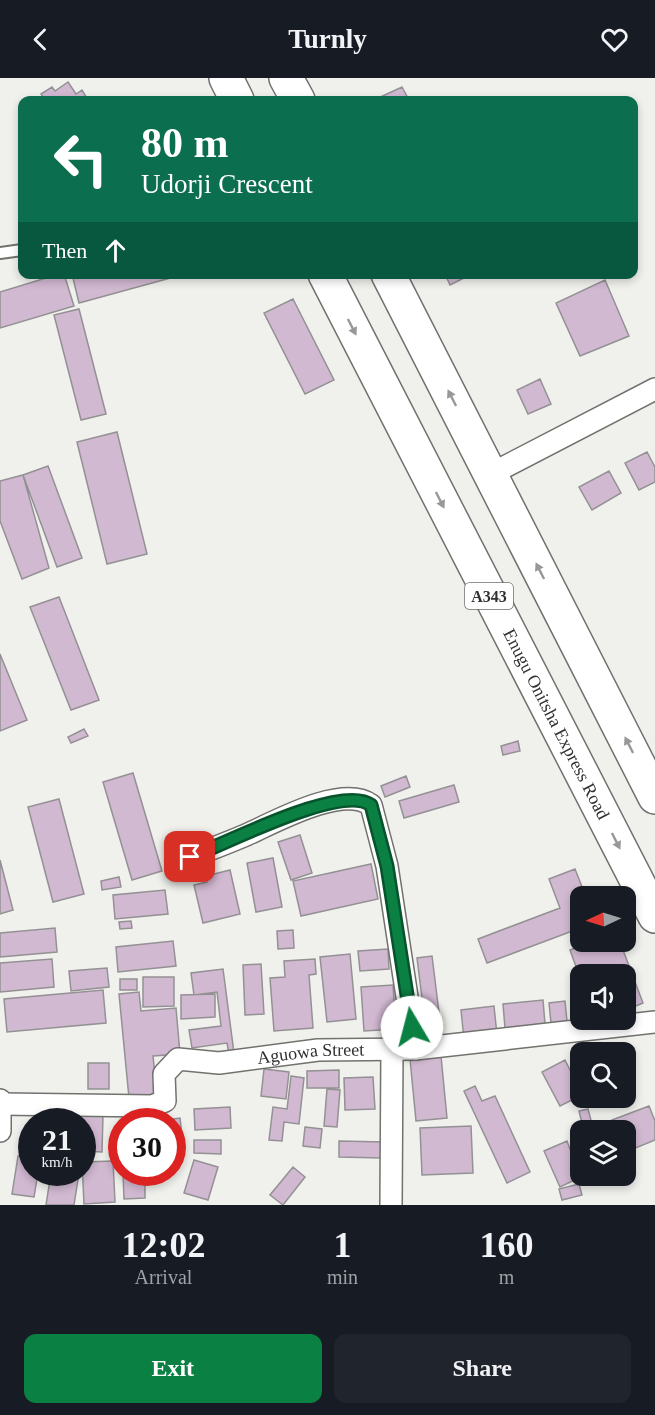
<!DOCTYPE html>
<html lang="en">
<head>
<meta charset="utf-8">
<style>
	:root { --surface:#171b24; --page:#20242c; --text:#f1f3f6; --muted:#9ea1a6; --accent:#0b8043 }
	body { margin:0; font-family:Georgia,serif; background:var(--page); color:var(--text); height:100vh; display:flex; flex-direction:column; font-size:22px; white-space:nowrap }
	* { box-sizing:border-box; margin:0 }
	p { font-size:20px; color:var(--muted) }
	.icon { flex:none; width:33px; height:33px; fill:none; stroke:currentColor; stroke-width:2; stroke-linecap:round; stroke-linejoin:round }
	.map { position:relative; height:1127px; overflow:hidden }
	.side { display:flex; flex-direction:column; background:var(--surface); flex:1 }
	.side>* { flex:none }
	.banner { position:absolute; left:18px; top:18px; width:620px; height:183px; border-radius:12px; box-shadow:0 3px 9px #0003; background:#0b6e4f; color:#fff; overflow:hidden }
	.needle { width:39px; rotate:266deg }
	.buttons { position:absolute; left:570px; top:808px; display:grid; gap:12px }
	.buttons a { display:grid; place-items:center; width:66px; height:66px; border-radius:12px; background:var(--surface); box-shadow:0 3px 9px #0003; font-size:30px }
	.speed { position:absolute; left:18px; top:1030px; display:flex; gap:12px; font-size:30px; font-weight:700; text-align:center }
	.speed>* { display:grid; place-content:center; width:78px; height:78px; border-radius:50%; background:var(--surface); box-shadow:0 3px 9px #0003; line-height:1 }
	.speed small { font-size:15px; font-weight:400 }
	.speed .limit { border:9px solid #d22; background:#fff; color:#111 }
	.pin { position:absolute; display:grid; place-items:center; width:51px; height:51px; color:#fff; margin:-26px; border-radius:12px; box-shadow:0 3px 9px #0006 }
	.me { position:absolute; width:66px; margin:-33px; rotate:352deg; stroke-linejoin:round; filter:drop-shadow(0 0 4px #0008) }
	.turn { display:flex; align-items:center; gap:21px; height:126px; padding:0 24px; font-size:27px }
	.turn .icon { width:78px; height:78px; stroke-width:2.5 }
	.turn b { display:block; font-size:42px; line-height:51px }
	.then { display:flex; align-items:center; height:57px; padding:0 24px; background:#0003; gap:12px; font-size:22px }
	.eta { display:flex; justify-content:space-evenly; align-items:center; height:102px; text-align:center }
	.eta b { font-size:36px; font-weight:700; line-height:42px }
	.primary-button { display:flex; gap:12px; margin-top:auto; padding:12px 24px }
	.primary-button a { flex:1; height:69px; border-radius:12px; background:var(--accent); color:#fff; font-size:24px; font-weight:700; line-height:69px; text-align:center }
	.primary-button a+a { background:var(--page); color:var(--text) }
	header { display:flex; justify-content:space-between; align-items:center; height:78px; padding:0 24px; background:var(--surface); font-size:27px; font-weight:700 }
	.map>svg:first-child { display:block }
	.building { fill:#d2b9d2; stroke:#939193; stroke-width:1.5 }
	.lines { fill:none; stroke-linecap:round; stroke-linejoin:round }
	.service-casing { stroke:#71716e; stroke-width:14 }
	.minor-casing { stroke:#71716e; stroke-width:24 }
	.trunk-casing { stroke:#71716e; stroke-width:36 }
	.service { stroke:#fff; stroke-width:10 }
	.minor { stroke:#fff; stroke-width:21 }
	.trunk { stroke:#fff; stroke-width:33 }
	.oneway { fill:#989898 }
	.route-casing { stroke:#07532c; stroke-width:15 }
	.route { stroke:#0b8043; stroke-width:10 }
	.labels { text-anchor:middle; stroke-width:4.5; stroke-linejoin:round; paint-order:stroke }
	.shield { fill:#fff; stroke:#6f6f6e; stroke-width:1.5 }
	.shield-label { font-size:16px; font-weight:bold; fill:#313130 }
	.street-label { font-size:18px; fill:#313130; stroke:#fff }
</style>
</head>
<body>
<header><svg class="icon" aria-label="back" viewBox="0 0 24 24"><path d="M15 5l-7 7 7 7"/></svg>Turnly<svg class="icon" aria-label="heart" viewBox="0 0 24 24"><path d="M12 20l-8-8c-3-5 5-10 8-4 3-6 11-1 8 4z"/></svg></header>
<div class="map">
<svg width="655" height="1127" viewBox="0 0 655 1127">
	<rect width="100%" height="100%" fill="#f0f1ed"/>
	<path class="building" d="M68,4L76,16L82,12L88,22H40L44,20L41,16L52,9L55,13Z
		M402,9L409,22H374Z
		M59,196H64L74,228L0,250V214Z
		M72,196H185L79,225Z
		M445,196H472L450,207Z
		M605,202L629,258L580,278L556,225Z
		M293,221L334,302L305,316L264,235Z
		M79,231L106,336L81,342L54,237Z
		M540,301L551,326L528,336L517,312Z
		M117,354L147,476L107,486L77,364Z
		M647,374L655,389V404L639,412L625,385Z
		M48,388L82,480L57,489L23,397Z
		M609,393L621,415L592,432L579,409Z
		M23,397L49,490L22,501L0,443V403Z
		M59,519L99,622L71,632L30,529Z
		M0,576L27,642L0,653Z
		M84,651L88,658L71,665L68,659Z
		M518,663L520,673L503,677L501,668Z
		M133,695L162,793L132,802L103,704Z
		M406,698L410,709L385,719L381,708Z
		M454,707L459,724L404,740L399,723Z
		M59,721L84,816L53,824L28,729Z
		M300,757L312,795L291,802L278,764Z
		M273,780L282,829L256,834L247,785Z
		M0,782L13,832L0,836Z
		M371,786L378,821L301,838L293,803Z
		M575,791L586,819H580V864H603L605,869L620,864L643,925L626,932V897H601L598,890L579,897L570,872L581,868L575,852L487,885L478,861L560,830L549,801Z
		M230,792L240,836L203,845L194,807L207,804L206,798Z
		M119,799L121,809L102,812L101,803Z
		M165,812L168,836L115,841L113,817Z
		M131,843L132,850L120,851L119,844Z
		M55,850L57,874L0,879V855Z
		M293,852L294,870L278,871L277,853Z
		M173,863L176,888L118,894L116,869Z
		M388,871L389,891L360,893L358,873Z
		M350,876L356,941L327,944L320,879Z
		M432,878L443,967L428,968L417,880Z
		M52,881L54,909L0,914V885Z
		M315,881L316,896L309,897L313,950L274,953L270,900L285,899L284,883Z
		M261,886L264,936L245,937L243,887Z
		M107,890L109,909L71,913L69,893Z
		M223,891L234,975L229,976L227,965L192,970L189,952L221,948L217,914L194,917L191,895Z
		M143,899H174V928L143,929Z
		M120,901H137V912H120Z
		M393,907L396,951L364,953L361,909Z
		M103,912L106,945L7,954L4,921Z
		M139,914L141,933L176,930L180,976L153,978L157,1017L129,1020L119,916Z
		M215,916V939L181,941V917Z
		M543,922L545,946L505,950L503,926Z
		M565,923L567,943L551,945L549,925Z
		M494,928L497,957L464,961L461,932Z
		M441,978L447,1040L416,1043L410,981Z
		M565,982L580,1012V1018L560,1028L542,994Z
		M88,985H109V1011H88Z
		M264,991L289,994L286,1021L261,1018Z
		M339,992V1010H307V993Z
		M291,998L304,1000L299,1046L284,1044L282,1063L269,1062L273,1029L287,1031Z
		M373,999L375,1031L345,1032L344,1000Z
		M475,1008L482,1023L495,1018L530,1094L507,1105L464,1013Z
		M327,1011L340,1012L337,1049L324,1048Z
		M649,1028L655,1043V1062L626,1074V1053H616L612,1042Z
		M230,1029L231,1050L195,1052L194,1031Z
		M588,1031L592,1046L583,1049L579,1033Z
		M65,1036L103,1038L102,1074L82,1073V1061H90V1050H82V1044H65Z
		M180,1040L183,1066L172,1067V1044L159,1043Z
		M471,1048L473,1095L422,1097L420,1050Z
		M305,1049L322,1051L320,1070L303,1068Z
		M194,1062H221V1076L194,1075Z
		M339,1063L383,1064L382,1080L339,1079Z
		M567,1063L580,1098H583L560,1109L544,1073Z
		M18,1078L32,1080V1095H38L34,1119L12,1116Z
		M194,1082L218,1089L208,1122L184,1115Z
		M113,1083L115,1124L84,1126L82,1084Z
		M293,1089L305,1099L283,1127L270,1117Z
		M51,1095H79L74,1127H46Z
		M123,1095H145V1120L124,1121Z
		M579,1106L582,1117L562,1122L559,1111Z"/>
	<g class="lines">
		<defs>
			<path id="service" d="M0,175L22,172"/>
			<g id="minor">
				<path d="M491,396L655,311"/>
				<path d="M190,779C209,772 227,765 246,757C275,744 342,706 371,727L387,788L415,971"/>
				<path d="M0,1022V1053"/>
				<path id="s1" d="M1,1026L152,1028L165,1023L164,996L178,981L219,985L318,972L415,971L655,944"/>
				<path d="M391,1127L392,972"/>
			</g>
			<g id="trunk">
				<path d="M226,0L237,22"/>
				<path d="M286,0L298,22"/>
				<path id="s2" d="M325,196L655,838"/>
				<path d="M388,196L655,719"/>
			</g>
		</defs>
		<use href="#service" class="service-casing"/>
		<use href="#minor" class="minor-casing"/>
		<use href="#trunk" class="trunk-casing"/>
		<use href="#service" class="service"/>
		<use href="#minor" class="minor"/>
		<use href="#trunk" class="trunk"/>
	</g>
	<defs><path id="oneway-solid" d="M-6-.8H1V-3.2L6.5 0L1 3.2V.8H-6Z" transform="scale(1.5)"/></defs>
	<g class="oneway">
		<use href="#oneway-solid" transform="translate(352 249) rotate(63)"/>
		<use href="#oneway-solid" transform="translate(452 320) rotate(-117)"/>
		<use href="#oneway-solid" transform="translate(440 422) rotate(63)"/>
		<use href="#oneway-solid" transform="translate(540 493) rotate(-117)"/>
		<use href="#oneway-solid" transform="translate(629 667) rotate(-117)"/>
		<use href="#oneway-solid" transform="translate(616 763) rotate(63)"/>
	</g>
	<g class="lines">
		<defs>
			<path id="route" d="M190,779C226,766 341,705 371,727L387,788L412,949"/>
		</defs>
		<use href="#route" class="route-casing"/>
		<use href="#route" class="route"/>
	</g>
	<g class="labels">
		<rect class="shield" x="465" y="505" width="48" height="26" rx="4.5"/>
		<g class="shield-label">
			<text x="489" y="524">A343</text>
		</g>
		<g class="street-label">
			<text dy="6" stroke="none"><textPath href="#s2" startOffset="506">Enugu Onitsha Express Road</textPath></text>
			<text dy="6" stroke="none"><textPath href="#s1" startOffset="346">Aguowa Street</textPath></text>
		</g>
	</g>
</svg>
<div class="buttons">
<a><svg class="needle" viewBox="-14 -14 28 28"><path d="M0-13l5 13h-10z" fill="#e53935"/><path d="M0 13l5-13h-10z" fill="#9ea1a6"/></svg></a>
<a><svg class="icon" aria-label="sound" viewBox="0 0 24 24"><path d="M4 9h4l5-4v14l-5-4H4zM17 9q2 3 0 6"/></svg></a>
<a><svg class="icon" aria-label="search" viewBox="0 0 24 24"><circle cx="10" cy="10" r="6"/><path d="M15 15l6 6"/></svg></a>
<a><svg class="icon" aria-label="layers" viewBox="0 0 24 24"><path d="M12 4l9 5-9 5-9-5zM3 14l9 5 9-5"/></svg></a>
</div>
<div class="speed"><div>21<small>km/h</small></div><div class="limit">30</div></div>
<div class="pin" style="left:190px;top:779px;background:#d93025"><svg class="icon" aria-label="arrive" viewBox="0 0 24 24"><path d="M6 21V4h12l-3 4 3 4H6"/></svg></div>
<svg class="me" style="left:412px;top:949px" viewBox="-20 -20 40 40"><circle r="19" fill="#fff"/><path d="M0-13L10 11 0 6-10 11z" fill="#0b8043"/></svg>
<div class="banner">
<div class="turn"><svg class="icon" aria-label="left" viewBox="0 0 24 24"><path d="M17 20v-9H6M10 6l-5 5 5 5"/></svg><div><b>80 m</b>Udorji Crescent</div></div>
<div class="then">Then<svg class="icon" aria-label="ahead" viewBox="0 0 24 24"><path d="M12 20V5M6 11l6-6 6 6"/></svg></div>
</div>
</div>
<section class="side">
<div class="eta">
<div><b>12:02</b><p>Arrival</p></div>
<div><b>1</b><p>min</p></div>
<div><b>160</b><p>m</p></div>
</div>
<div class="primary-button"><a>Exit</a><a>Share</a></div>
</section>
</body>
</html>
